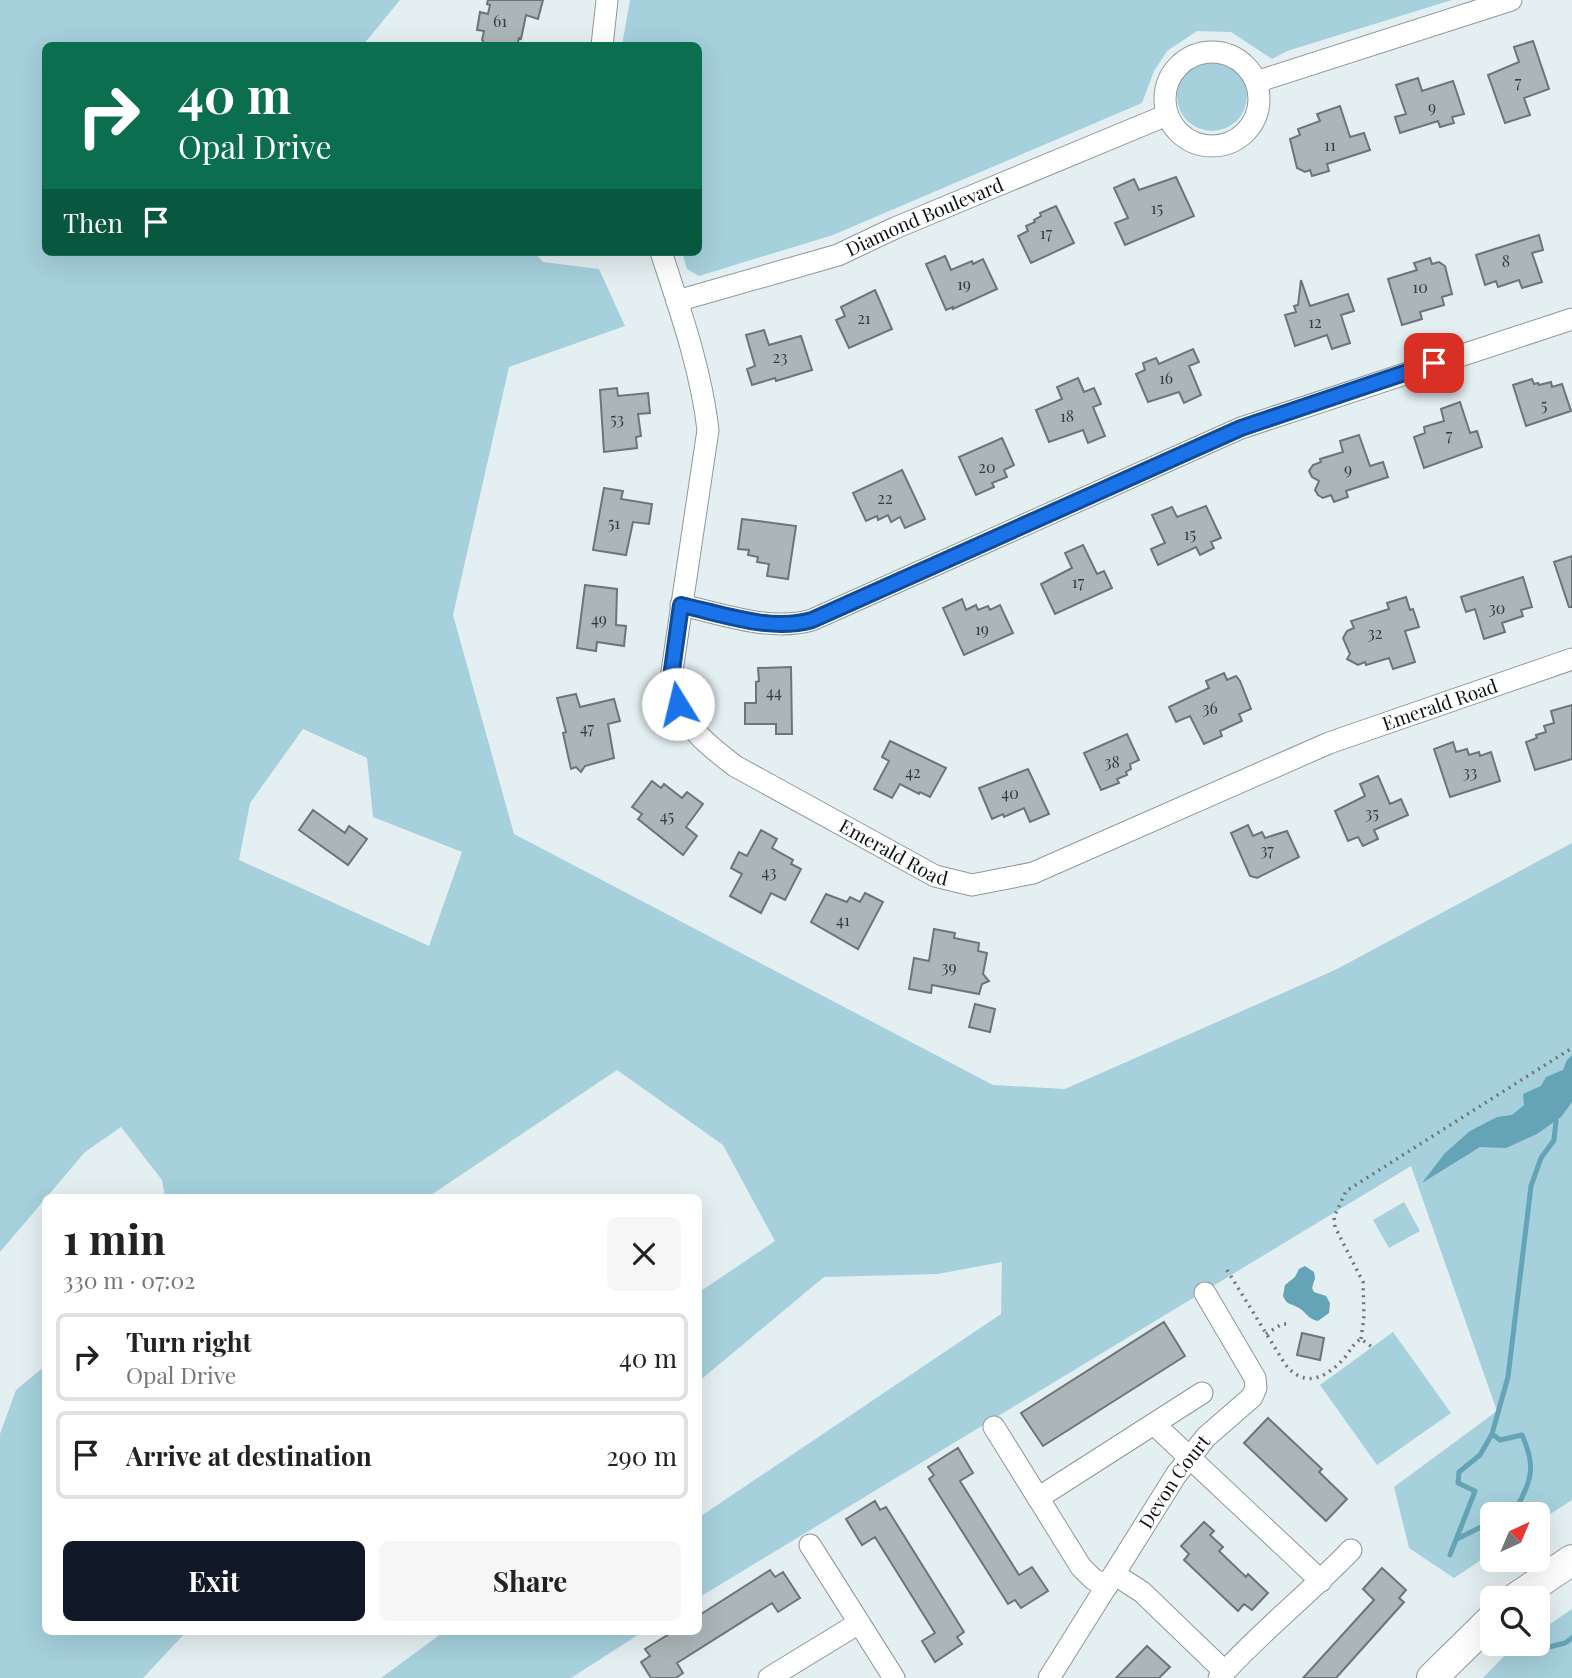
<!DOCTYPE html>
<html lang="en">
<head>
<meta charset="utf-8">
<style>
	:root { --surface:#fff; --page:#f6f6f6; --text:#222; --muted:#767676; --line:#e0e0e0; --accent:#111827 }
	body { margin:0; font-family:"Playfair Display",serif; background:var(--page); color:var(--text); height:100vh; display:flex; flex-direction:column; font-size:26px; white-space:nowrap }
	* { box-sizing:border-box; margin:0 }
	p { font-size:23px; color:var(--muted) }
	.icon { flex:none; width:38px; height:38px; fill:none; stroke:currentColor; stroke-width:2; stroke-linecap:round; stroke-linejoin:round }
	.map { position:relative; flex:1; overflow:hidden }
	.sheet { position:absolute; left:42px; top:1194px; width:660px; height:441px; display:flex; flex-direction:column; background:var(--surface); border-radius:10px; box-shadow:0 7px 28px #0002 }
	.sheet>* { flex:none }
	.guide { position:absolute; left:42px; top:42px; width:660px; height:214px; border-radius:10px; box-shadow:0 7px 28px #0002; background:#0b6e4f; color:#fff; overflow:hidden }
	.needle { width:46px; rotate:44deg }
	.buttons { position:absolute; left:1480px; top:1502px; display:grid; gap:14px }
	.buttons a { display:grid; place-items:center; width:70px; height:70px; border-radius:10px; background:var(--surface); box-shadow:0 7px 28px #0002; font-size:35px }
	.pin { position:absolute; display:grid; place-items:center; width:60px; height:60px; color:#fff; margin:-30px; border-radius:14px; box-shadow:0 4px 10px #0006 }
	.me { position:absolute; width:77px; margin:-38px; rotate:351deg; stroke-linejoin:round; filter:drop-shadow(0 0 5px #0008) }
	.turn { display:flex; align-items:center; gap:24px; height:147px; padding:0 21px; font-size:32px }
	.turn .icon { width:91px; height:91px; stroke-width:2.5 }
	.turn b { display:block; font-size:49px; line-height:60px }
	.then { display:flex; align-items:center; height:66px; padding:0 21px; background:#0003; gap:14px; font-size:26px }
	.round { display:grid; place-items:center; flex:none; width:74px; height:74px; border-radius:10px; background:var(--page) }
	.headline { display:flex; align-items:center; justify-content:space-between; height:119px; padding:0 21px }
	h1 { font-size:42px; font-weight:700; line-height:52px }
	.primary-button { display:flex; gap:14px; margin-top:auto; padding:14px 21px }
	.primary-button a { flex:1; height:80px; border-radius:10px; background:var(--accent); color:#fff; font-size:28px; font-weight:700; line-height:80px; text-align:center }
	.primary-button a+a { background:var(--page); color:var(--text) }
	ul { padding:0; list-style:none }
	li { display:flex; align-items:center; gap:21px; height:88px; margin:0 14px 10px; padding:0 7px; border:4px solid var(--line); border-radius:10px }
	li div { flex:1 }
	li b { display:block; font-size:26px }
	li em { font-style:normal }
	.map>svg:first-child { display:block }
	.green { fill:#a5d0dc; fill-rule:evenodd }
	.water { fill:#65a4b6 }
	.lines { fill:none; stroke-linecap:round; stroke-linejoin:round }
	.stream { stroke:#65a4b6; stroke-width:5 }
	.building { fill:#acb6b9; stroke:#6c7578; stroke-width:2 }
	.street-casing { stroke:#8f989b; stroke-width:23 }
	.secondary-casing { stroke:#8f989b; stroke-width:32 }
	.path { stroke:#6f7678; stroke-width:3.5; stroke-dasharray:2 5; stroke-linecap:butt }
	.street { stroke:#fff; stroke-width:21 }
	.secondary { stroke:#fff; stroke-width:30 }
	.route-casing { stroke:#114b97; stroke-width:18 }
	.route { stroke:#1a73e8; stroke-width:12 }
	.labels { text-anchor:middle; stroke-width:5; stroke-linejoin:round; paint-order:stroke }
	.number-label { font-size:16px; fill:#363b3c }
	.street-label { font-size:19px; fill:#0e1213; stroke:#fff }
</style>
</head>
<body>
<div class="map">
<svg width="1572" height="1678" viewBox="0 0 1572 1678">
	<rect width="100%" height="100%" fill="#e4eff2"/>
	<path class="green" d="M0,0H400L363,45L46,46V252H534L543,262L599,269L625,326L509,367L453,615L514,834L993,1085L1065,1089L1335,970L1572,843V1500L1538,1522V1514H1493V1552L1454,1578L1409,1548L1394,1487L1497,1411L1411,1166L698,1598V1518L1001,1314L1002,1262L938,1274L824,1277L698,1382V1293L775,1241L723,1145L617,1070L428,1197H165L162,1180L121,1127L85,1152L0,1252ZM303,729L367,758L373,817L462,852L429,946L239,860L250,803Z
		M630,0H1452L1287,51L1272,59L1231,32L1197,31L1167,51L1154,71L1142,103L833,235L699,276L687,269L682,252H698V46L622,45Z
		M1177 96a35 35 0 1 1 70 0a35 35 0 1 1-70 0Z
		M1404,1202L1420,1231L1389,1248L1373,1220Z
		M1393,1332L1451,1413L1377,1465L1320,1385Z
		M45,1366L46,1631H187L143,1678H0V1434L16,1390Z
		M1572,1609V1678H1483L1505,1655L1522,1643H1538V1632Z
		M445,1631H644L571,1678H381Z"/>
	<path class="water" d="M1572,1055V1102L1561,1117L1537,1134L1506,1148L1480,1147L1422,1183L1445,1153L1470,1131L1497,1117L1512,1115L1524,1105L1523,1094L1541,1086L1546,1077L1563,1070L1567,1060Z
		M1305,1266L1314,1272L1315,1278L1312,1288L1314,1292L1326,1296L1330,1303L1329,1313L1318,1321C1307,1319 1306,1311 1297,1307C1290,1303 1287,1305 1283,1296L1285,1285L1295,1277L1299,1269Z"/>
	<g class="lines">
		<path class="stream" d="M1492,1434L1500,1440L1522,1435C1535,1464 1533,1478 1518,1505L1497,1509L1493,1514
			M1457,1539L1485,1525L1493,1514
			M1450,1555L1475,1491L1458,1483L1459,1472L1480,1455L1492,1434L1508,1377L1531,1186L1541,1158L1554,1140L1556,1121
			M1536,1643L1541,1649L1565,1643L1572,1638"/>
	</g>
	<path class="building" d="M488,0H543L538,19L526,15L521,39L519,38L517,46H487L482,40L484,31L477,30L480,12L488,14L490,5L487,4Z
		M1533,41L1549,89L1524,98L1530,115L1505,123L1488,75L1519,62L1514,47Z
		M1418,78L1422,91L1453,81L1464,114L1452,117L1454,123L1440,127L1438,121L1400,133L1395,117L1406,114L1396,85Z
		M1340,106L1350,137L1364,133L1370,150L1327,164L1329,171L1312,176L1310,170L1305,172L1297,168L1290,139L1300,135L1298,129L1320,121L1317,114Z
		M1176,177L1194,216L1125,245L1115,223L1128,218L1114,188L1134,179L1139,190Z
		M1056,206L1074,243L1031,263L1018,236L1028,231L1026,226L1035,222L1034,220L1041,216L1040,213Z
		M1539,235L1543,250L1532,253L1542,282L1522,288L1519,280L1498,287L1496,281L1485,285L1476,255Z
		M945,256L951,270L972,261L973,264L983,259L997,289L953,309V307L946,310L926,264Z
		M1430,258L1432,264L1439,262L1445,266L1452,294L1442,297L1444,305L1420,312L1422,319L1402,325L1388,279L1417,270L1414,263Z
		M1301,280L1310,306L1348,294L1354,311L1341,315L1350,343L1332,349L1327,335L1295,346L1285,315L1296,312L1294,306L1298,305Z
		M875,290L892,329L849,348L836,320L845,316L841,307Z
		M764,330L769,345L801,336L812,370L776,381L775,378L752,385L747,369L755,366L746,335Z
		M1193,349L1199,362L1189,366L1201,395L1184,403L1179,392L1148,402L1136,374L1145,370L1143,363L1156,358L1159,364Z
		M1078,378L1084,392L1094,388L1101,404L1093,407L1105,436L1088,443L1083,430L1049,442L1036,410L1062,399L1057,387Z
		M1532,379L1534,384L1538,383L1539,385L1551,382L1552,387L1562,384L1571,411L1526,426L1513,385Z
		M617,388L618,396L648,393L650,413L638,414L641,436L636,437L637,448L604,452L600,390Z
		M1460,402L1470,433L1477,431L1482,447L1424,468L1414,437L1425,433L1424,427L1444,421L1441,409Z
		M1359,435L1370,466L1383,462L1388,477L1346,491L1348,497L1334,502L1331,495L1323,498L1318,495L1315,490L1319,481L1312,477L1309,471L1313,465L1321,462L1320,459L1343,452L1340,441Z
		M1002,438L1014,465L1004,470L1007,477L992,483L994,487L976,495L959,457Z
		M902,470L925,519L905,528L900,517L891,522L888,515L878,520L877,516L866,521L853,493Z
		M604,488L623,491L621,499L652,504L649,524L633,522L626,555L593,550Z
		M1206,506L1221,538L1211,542L1214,548L1200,555L1196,547L1158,565L1151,549L1165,543L1152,515L1172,507L1177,517Z
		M742,519L796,526L788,579L767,576L769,564L757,562L758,557L748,555L749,550L738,549Z
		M1083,545L1097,574L1104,571L1112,588L1055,614L1041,584L1072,568L1065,553Z
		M1572,556V607H1569L1554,562Z
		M1523,577L1532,607L1521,610L1523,616L1502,623L1505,632L1484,639L1475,609L1466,612L1461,597Z
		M585,585L617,589L616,625L626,626L624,646L597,642L596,651L577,648Z
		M1406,597L1410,610L1413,609L1419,627L1405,631L1415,662L1393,669L1389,658L1366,665L1365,662L1358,665L1347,659L1350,654L1343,638L1347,631L1354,628L1351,621L1389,609L1387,603Z
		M962,599L966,610L976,605L978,610L988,606L990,610L1000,605L1013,633L964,655L943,608Z
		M791,667L792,734H776V724H745V703H756V682L759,681L758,668Z
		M1224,673L1227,680L1236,676L1240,681L1251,709L1239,714L1242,721L1220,731L1222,736L1204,744L1190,716L1176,722L1169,707L1209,688L1206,681Z
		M576,694L580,707L614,699L620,721L608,724L614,758L585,766L581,772L576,767L571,769L563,733L566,732L557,698Z
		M1572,705V759L1535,770L1526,742L1537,738L1536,735L1546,732L1544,726L1554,723L1551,711Z
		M1127,734L1139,760L1130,764L1131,769L1126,772L1127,775L1117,779L1119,783L1101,790L1084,753Z
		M890,741L946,768L930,797L920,792L919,794L900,784L892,798L874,789L889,761L882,757Z
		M1453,742L1456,752L1467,749L1469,755L1479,752L1480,756L1491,752L1500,781L1450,797L1434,749Z
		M1028,769L1049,814L1030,822L1024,808L1004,817L1003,814L992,819L979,788Z
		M1378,776L1390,804L1401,799L1408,815L1374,830L1378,839L1363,846L1358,837L1348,841L1335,811L1365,796L1360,784Z
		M652,781L661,788L664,784L682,798L687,792L703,804L686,827L697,836L683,855L638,819L642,814L632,807Z
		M313,810L345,833L349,826L367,839L348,865L299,830Z
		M1248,825L1253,836L1262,832L1265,838L1287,831L1299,857L1257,878L1250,876L1231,833Z
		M761,830L777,839L772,848L793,860L791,864L801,869L785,900L771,893L761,913L730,896L742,874L731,868L739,852L747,856Z
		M865,893L883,902L858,949L811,922L826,894L847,902L850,897L860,902Z
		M934,929L955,933L954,938L979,943L978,951L987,953L983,974L989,981L982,984L979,994L932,985L931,993L909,989L914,958L929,961Z
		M975,1004L995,1009L990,1032L969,1027Z
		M1164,1322L1185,1356L1043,1446L1021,1413Z
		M1302,1333L1324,1338L1320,1360L1297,1355Z
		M1268,1418L1322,1469L1319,1472L1347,1499L1326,1521L1244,1443Z
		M958,1448L973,1473L960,1481L1019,1575L1032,1567L1048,1591L1021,1608L1015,1600L1008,1604L929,1479L934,1475L928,1467Z
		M875,1501L880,1510L886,1507L964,1632L957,1637L962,1644L935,1662L922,1641L935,1633L875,1537L862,1545L846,1519Z
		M1204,1522L1214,1531L1210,1535L1223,1547L1219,1551L1246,1577L1248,1574L1268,1593L1252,1610L1244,1604L1238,1611L1184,1560L1189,1554L1181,1546Z
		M1382,1568L1406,1590L1399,1598L1404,1602L1336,1678H1303L1374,1600L1363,1589Z
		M770,1570L775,1577L783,1572L800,1598L778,1612L772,1603L677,1663L683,1673L676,1678H651L641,1662L650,1656L645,1649L674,1631H698V1616Z
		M1147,1646L1170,1667L1159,1678H1116Z"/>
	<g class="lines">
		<defs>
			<g id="street">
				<path d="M602,46L607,0"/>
				<circle cx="1212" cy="99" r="47"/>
				<path d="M1256,82L1511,0"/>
				<path id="s1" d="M661,252C680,310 701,369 708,430L672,671C674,681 674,694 678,704C688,730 714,750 735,766L935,876L972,885L1033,873L1329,743L1572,659"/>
				<path id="s2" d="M677,301L838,255L895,228L1167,115"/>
				<path d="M681,605C723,614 770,632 812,620L1241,428L1572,319"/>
				<path d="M1155,1425L1321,1581"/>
				<path d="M994,1427L1081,1567L1093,1579L1107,1586"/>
				<path d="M1038,1498L1202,1393"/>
				<path d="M810,1545L894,1678"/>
				<path d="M1114,1574L1142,1592L1225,1672"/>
				<path d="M769,1678L859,1623"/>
				<path id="s3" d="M1049,1678L1176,1475L1206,1437L1252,1397L1256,1388L1255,1378L1205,1293"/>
				<path d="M1219,1678C1260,1632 1309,1594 1351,1550"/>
			</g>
			<path id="secondary" d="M1516,1598L1572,1560
				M1432,1678L1493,1618"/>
		</defs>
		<use href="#street" class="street-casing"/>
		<use href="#secondary" class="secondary-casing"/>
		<path class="path" d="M1227,1270L1285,1364C1305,1390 1328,1377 1346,1356C1351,1349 1354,1343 1361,1339L1372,1347
			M1266,1334L1282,1324H1291
			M1361,1339L1364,1316L1363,1282L1335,1227L1334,1217L1346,1191L1572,1048"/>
		<use href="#street" class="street"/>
		<use href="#secondary" class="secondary"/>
	</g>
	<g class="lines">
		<defs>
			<path id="route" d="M678,704L672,670L681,605C723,614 770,632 812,620L1241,428L1434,363"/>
		</defs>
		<use href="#route" class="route-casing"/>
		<use href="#route" class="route"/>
	</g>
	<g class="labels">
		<g class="number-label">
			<text x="500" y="27">61</text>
			<text x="1518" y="88">7</text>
			<text x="1432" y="113">9</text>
			<text x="1330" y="151">11</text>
			<text x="1157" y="214">15</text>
			<text x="1046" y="239">17</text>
			<text x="1506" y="267">8</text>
			<text x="964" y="290">19</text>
			<text x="1420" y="293">10</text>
			<text x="864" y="324">21</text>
			<text x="1315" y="328">12</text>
			<text x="780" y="363">23</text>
			<text x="1166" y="384">16</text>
			<text x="1544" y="411">5</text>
			<text x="1067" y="422">18</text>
			<text x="617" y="425">53</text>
			<text x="1449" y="441">7</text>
			<text x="987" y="473">20</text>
			<text x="1348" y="475">9</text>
			<text x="885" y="504">22</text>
			<text x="614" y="529">51</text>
			<text x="1190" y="540">15</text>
			<text x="1078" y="588">17</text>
			<text x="1497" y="614">30</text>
			<text x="599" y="625">49</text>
			<text x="982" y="635">19</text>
			<text x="1375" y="639">32</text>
			<text x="774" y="698">44</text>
			<text x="1210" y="714">36</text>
			<text x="587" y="734">47</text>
			<text x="1112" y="768">38</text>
			<text x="913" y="778">42</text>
			<text x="1470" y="778">33</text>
			<text x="1010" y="799">40</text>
			<text x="1372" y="819">35</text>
			<text x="667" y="822">45</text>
			<text x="1267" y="856">37</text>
			<text x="769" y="878">43</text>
			<text x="843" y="926">41</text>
			<text x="949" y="973">39</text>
		</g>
		<g class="street-label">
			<text dy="7" stroke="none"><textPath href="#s2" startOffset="262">Diamond Boulevard</textPath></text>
			<text dy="7" stroke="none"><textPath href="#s1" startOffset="1316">Emerald Road</textPath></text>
			<text dy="7" stroke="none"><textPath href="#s1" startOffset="728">Emerald Road</textPath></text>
			<text dy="7" stroke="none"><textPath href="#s3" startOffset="233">Devon Court</textPath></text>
		</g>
	</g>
</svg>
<div class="buttons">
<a><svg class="needle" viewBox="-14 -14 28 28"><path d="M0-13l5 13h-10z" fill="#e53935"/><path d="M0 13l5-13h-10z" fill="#767676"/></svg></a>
<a><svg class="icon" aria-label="search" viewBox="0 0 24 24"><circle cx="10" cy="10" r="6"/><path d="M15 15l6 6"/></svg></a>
</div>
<div class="pin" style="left:1434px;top:363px;background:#d93025"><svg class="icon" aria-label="arrive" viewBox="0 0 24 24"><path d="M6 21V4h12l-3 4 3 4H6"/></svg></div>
<svg class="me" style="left:678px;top:704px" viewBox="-20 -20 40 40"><circle r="19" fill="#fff"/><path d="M0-13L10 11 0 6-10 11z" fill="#1a73e8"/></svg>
<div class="guide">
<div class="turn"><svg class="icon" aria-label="right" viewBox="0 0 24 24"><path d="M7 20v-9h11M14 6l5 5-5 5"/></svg><div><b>40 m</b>Opal Drive</div></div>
<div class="then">Then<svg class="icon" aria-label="arrive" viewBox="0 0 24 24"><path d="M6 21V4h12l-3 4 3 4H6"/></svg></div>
</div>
<section class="sheet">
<div class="headline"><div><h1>1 min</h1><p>330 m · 07:02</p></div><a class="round"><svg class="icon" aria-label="close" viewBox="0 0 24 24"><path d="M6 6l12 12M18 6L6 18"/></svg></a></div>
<ul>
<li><svg class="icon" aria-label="right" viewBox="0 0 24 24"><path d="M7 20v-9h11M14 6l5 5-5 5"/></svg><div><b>Turn right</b><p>Opal Drive</p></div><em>40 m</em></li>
<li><svg class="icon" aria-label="arrive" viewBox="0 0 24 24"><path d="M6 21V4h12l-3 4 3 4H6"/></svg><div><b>Arrive at destination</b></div><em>290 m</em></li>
</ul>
<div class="primary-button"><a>Exit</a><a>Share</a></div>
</section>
</div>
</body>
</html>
